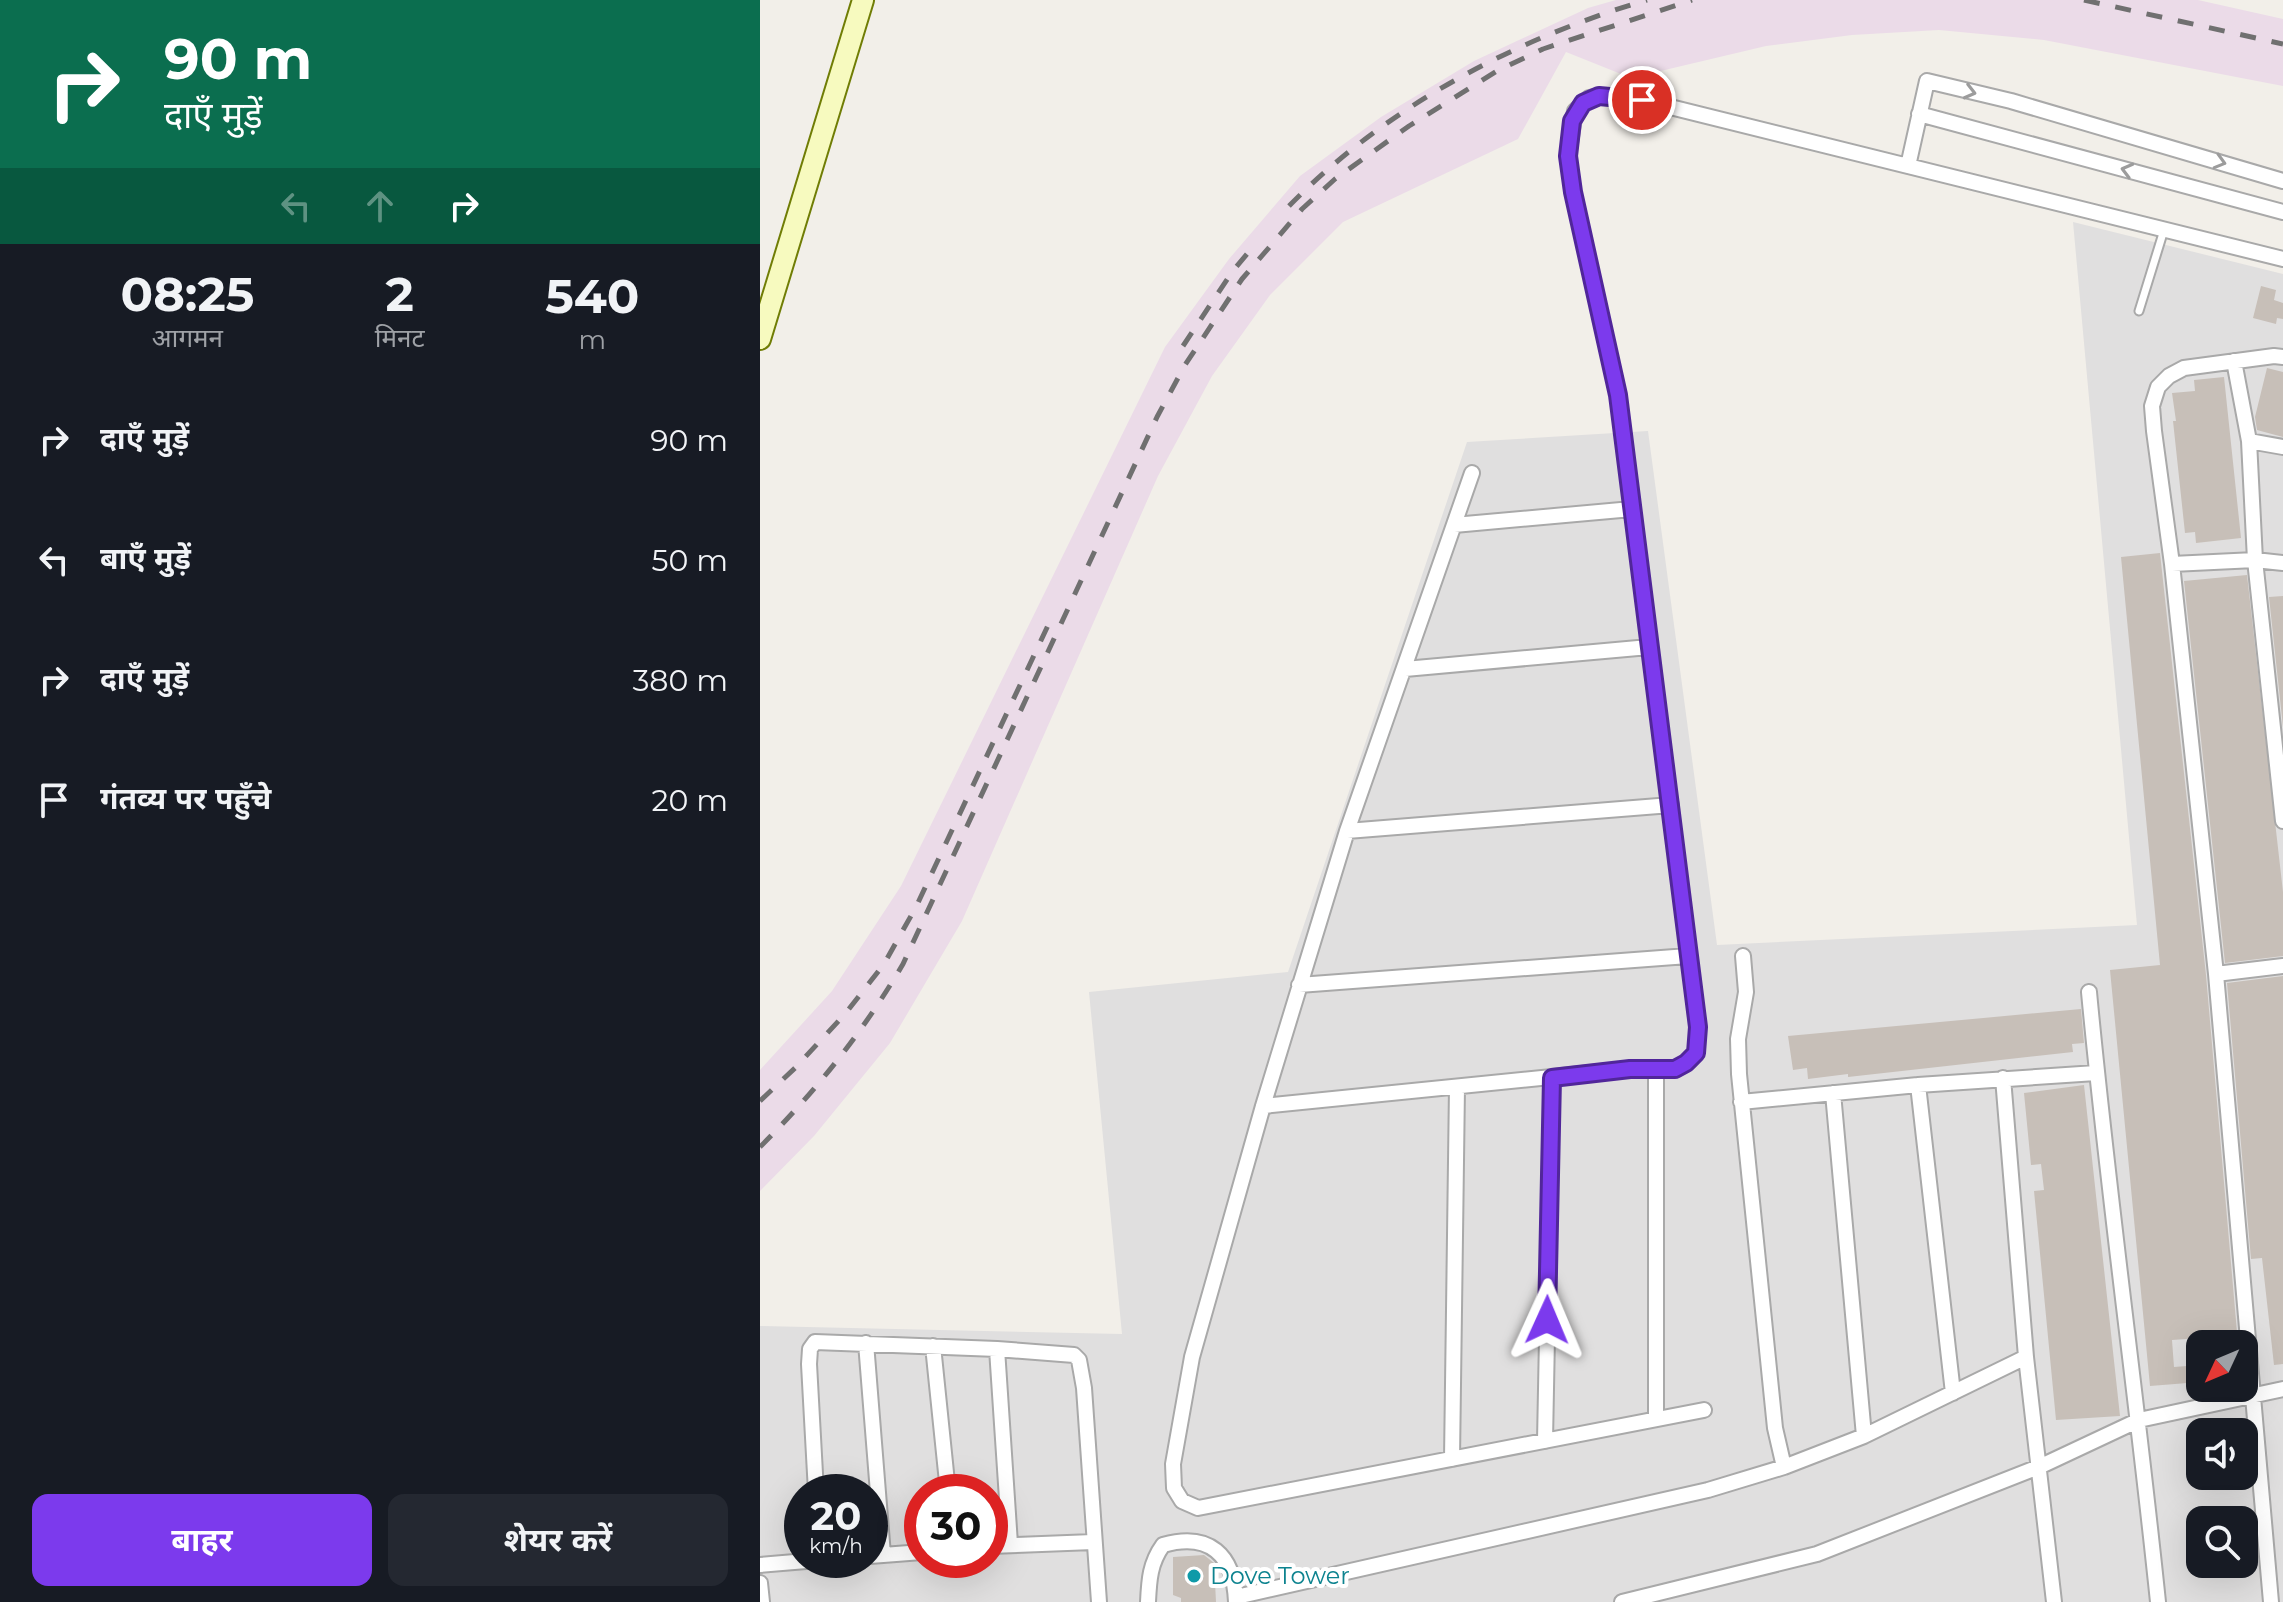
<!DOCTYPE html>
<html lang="hi">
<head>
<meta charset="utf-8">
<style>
	:root { --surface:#171b24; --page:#242831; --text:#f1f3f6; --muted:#9ea1a6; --accent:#7c3aed }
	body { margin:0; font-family:Montserrat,"Noto Sans Devanagari",sans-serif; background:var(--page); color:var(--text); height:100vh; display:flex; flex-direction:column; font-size:30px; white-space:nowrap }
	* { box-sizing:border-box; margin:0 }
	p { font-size:26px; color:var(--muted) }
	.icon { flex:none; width:44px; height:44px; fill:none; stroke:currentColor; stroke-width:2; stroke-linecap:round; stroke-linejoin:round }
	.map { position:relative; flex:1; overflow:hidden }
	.drawer { display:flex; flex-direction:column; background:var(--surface); width:760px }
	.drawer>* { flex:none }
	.top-card { background:#0b6e4f; color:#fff; overflow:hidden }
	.needle { width:52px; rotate:226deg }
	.buttons { position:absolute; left:1426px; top:1330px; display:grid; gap:16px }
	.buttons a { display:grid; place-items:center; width:72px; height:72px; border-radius:16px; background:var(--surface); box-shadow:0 8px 32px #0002; font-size:40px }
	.speed { position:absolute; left:24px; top:1474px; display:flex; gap:16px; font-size:40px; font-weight:700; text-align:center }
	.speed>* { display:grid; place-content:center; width:104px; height:104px; border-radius:50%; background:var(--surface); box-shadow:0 8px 32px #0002; line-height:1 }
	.speed small { font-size:20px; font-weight:400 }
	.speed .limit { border:12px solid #d22; background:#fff; color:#111 }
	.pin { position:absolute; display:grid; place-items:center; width:68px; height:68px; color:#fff; margin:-34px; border:4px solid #fff; border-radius:50%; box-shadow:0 2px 8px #0007 }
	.me { position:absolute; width:88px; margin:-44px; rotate:1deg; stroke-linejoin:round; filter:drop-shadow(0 0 6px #0008) }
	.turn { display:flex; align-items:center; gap:28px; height:168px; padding:0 32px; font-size:36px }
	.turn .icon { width:104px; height:104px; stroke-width:2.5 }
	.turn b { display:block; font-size:56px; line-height:68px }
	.lanes { display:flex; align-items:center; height:76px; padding:0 32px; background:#0003; justify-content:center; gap:40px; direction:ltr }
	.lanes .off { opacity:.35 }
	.eta { display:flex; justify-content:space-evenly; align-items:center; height:136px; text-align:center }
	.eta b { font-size:48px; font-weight:700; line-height:56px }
	.action { display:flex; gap:16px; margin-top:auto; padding:16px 32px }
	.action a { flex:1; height:92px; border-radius:16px; background:var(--accent); color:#fff; font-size:32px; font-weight:700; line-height:92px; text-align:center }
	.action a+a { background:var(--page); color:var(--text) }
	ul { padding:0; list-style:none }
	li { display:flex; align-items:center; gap:24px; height:120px; padding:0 32px }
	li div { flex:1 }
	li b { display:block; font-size:30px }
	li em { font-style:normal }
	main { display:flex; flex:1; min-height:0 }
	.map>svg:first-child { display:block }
	.residential { fill:#e0dfdf; fill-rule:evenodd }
	.industrial { fill:#ebdbe8 }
	.building { fill:#c7bfb8 }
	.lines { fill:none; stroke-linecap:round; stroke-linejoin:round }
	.lane-casing { stroke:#a9a9a9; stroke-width:11 }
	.street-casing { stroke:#a9a9a9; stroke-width:18 }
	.secondary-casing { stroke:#707d05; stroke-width:24 }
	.lane { stroke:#fff; stroke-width:7 }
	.street { stroke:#fff; stroke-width:14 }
	.secondary { stroke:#f7fabf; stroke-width:20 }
	.rail { stroke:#707070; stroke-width:5; stroke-dasharray:16 16; stroke-linecap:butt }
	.oneway { stroke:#9c9c9c }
	.route-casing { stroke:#51269a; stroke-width:20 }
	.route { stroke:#7c3aed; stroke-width:14 }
	.culture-dot { fill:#0f9aa8; stroke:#fff; stroke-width:3 }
	.labels { text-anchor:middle; stroke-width:8; stroke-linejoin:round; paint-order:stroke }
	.culture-label { font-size:24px; fill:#0d838f; stroke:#fff; text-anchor:start }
</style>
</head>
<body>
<main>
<section class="drawer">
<div class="top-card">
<div class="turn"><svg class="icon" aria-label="right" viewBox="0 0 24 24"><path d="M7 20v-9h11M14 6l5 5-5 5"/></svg><div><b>90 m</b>दाएँ मुड़ें</div></div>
<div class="lanes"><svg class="icon off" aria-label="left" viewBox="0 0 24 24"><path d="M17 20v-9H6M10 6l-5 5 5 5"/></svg><svg class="icon off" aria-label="ahead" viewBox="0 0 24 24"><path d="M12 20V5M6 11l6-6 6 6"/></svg><svg class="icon" aria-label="right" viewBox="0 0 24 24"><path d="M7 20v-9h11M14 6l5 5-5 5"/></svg></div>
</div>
<div class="eta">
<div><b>08:25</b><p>आगमन</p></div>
<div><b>2</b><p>मिनट</p></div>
<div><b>540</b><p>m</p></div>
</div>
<ul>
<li><svg class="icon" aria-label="right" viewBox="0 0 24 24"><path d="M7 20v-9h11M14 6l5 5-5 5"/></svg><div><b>दाएँ मुड़ें</b></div><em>90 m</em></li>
<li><svg class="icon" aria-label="left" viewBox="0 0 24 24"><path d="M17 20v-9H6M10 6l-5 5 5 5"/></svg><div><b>बाएँ मुड़ें</b></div><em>50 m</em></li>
<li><svg class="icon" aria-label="right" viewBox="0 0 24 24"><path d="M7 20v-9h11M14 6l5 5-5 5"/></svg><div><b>दाएँ मुड़ें</b></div><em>380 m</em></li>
<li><svg class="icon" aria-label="arrive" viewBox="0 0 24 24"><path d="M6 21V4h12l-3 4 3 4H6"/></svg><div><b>गंतव्य पर पहुँचे</b></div><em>20 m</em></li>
</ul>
<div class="action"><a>बाहर</a><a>शेयर करें</a></div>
</section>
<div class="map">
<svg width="1523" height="1602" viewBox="0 0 1523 1602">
	<rect width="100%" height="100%" fill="#f2efe9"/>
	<path class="residential" d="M1313,222L1523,274V1602H0V1326L362,1334L329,992L528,972L707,442L888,431L957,945L1377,925ZM1440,1344H1484V1388H1440ZM1440,1432H1484V1476H1440ZM42,1492H110V1560H42ZM162,1492H230V1560H162ZM1440,1520H1484V1564H1440Z"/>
	<path class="industrial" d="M856,0H1438L1523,19V86L1284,40L1179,30L1092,35L1006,46L871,78L806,52L758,139L583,222L510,295L452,376L398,476L202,921L130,1043L54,1136L0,1191V1070L72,991L141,886L405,347L469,259L540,176L621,117L714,61L828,8Z"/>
	<path class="building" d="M1501,286L1516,290L1514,300L1523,303V319L1517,318L1516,324L1493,318Z
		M1507,368L1523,372V437L1497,430L1495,417Z
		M1464,377L1481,538L1436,543L1435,532L1425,533L1413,421H1416L1412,393L1435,391L1434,380Z
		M1400,553L1446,975L1478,1344H1440L1439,1338L1412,1340L1414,1367L1440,1365V1382L1390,1386L1350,970L1400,965L1361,557Z
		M1487,575L1523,892V956L1465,963L1424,581Z
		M1523,596V727L1509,597Z
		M1523,976V1364L1514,1365L1502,1258L1491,1259L1467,983Z
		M1321,1009L1324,1043L1312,1044L1313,1052L1088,1077V1074L1048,1079L1047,1068L1033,1070L1028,1036Z
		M1324,1085L1360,1416L1296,1420L1274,1191L1284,1190L1281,1164L1271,1165L1264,1093Z
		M444,1555L454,1563L456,1602H421V1598L413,1595V1557Z"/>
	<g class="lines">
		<defs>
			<path id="lane" d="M1379,311L1404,230"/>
			<path id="street" d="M1159,114L1523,212
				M1148,166L1167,81L1251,101L1523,181
				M1474,361L1489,441L1495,560L1523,821
				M1489,441L1523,447
				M712,473L587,831L503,1106L432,1357L413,1464L414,1488L422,1501L438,1508L944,1410
				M694,525L872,509
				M1412,564L1394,431L1392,406L1398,387L1409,376L1424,368L1514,356L1523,357
				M645,669L889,647
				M587,831L911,805
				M983,956L986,992L978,1039L979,1074L1015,1428L1024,1467
				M1456,974L1523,966
				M539,985L928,956
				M1329,992C1348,1195 1377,1398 1398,1602
				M1243,1078L1266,1357L1294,1602
				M1158,1085L1193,1393
				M1073,1093L1104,1436
				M981,1102L1158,1085L1336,1073
				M503,1106L870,1069C889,1069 925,1076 935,1053C938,1046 937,1034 938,1027L858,395L813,192L808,156L815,111L829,98L839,96L882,100L1523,259
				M106,1343L123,1555
				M173,1346L188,1492
				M237,1349L250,1544
				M896,1419V1069
				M785,1441L792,1078
				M692,1459L697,1087
				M56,1492L49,1364L50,1349L55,1342L237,1349L314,1355L319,1360L324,1388L339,1602
				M230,1546L333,1542
				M110,1556L162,1552
				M0,1565L58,1560
				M0,1583L2,1602
				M476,1597L948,1490L1024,1467L1104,1436L1266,1357
				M388,1602C389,1580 390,1563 403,1545C449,1532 474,1554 476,1602
				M862,1602L1057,1554L1281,1466L1379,1420L1523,1389
				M1511,1602L1456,974L1412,564L1495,560L1523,563"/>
			<path id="secondary" d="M0,339L103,0"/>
		</defs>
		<use href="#lane" class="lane-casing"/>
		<use href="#street" class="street-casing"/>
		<use href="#secondary" class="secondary-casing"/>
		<use href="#lane" class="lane"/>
		<use href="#street" class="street"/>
		<use href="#secondary" class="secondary"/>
		<path class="rail" d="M1324,0L1523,44
			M529,206C627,106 755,39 887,0
			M423,346L472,272L492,248
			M0,1101L35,1068L85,1014L124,964L156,907L291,619
			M0,1147C56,1091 103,1032 143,964L397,417L425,365L482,279L542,209L575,179L649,126L737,71L783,49L932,0"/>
	</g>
	<defs><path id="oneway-chevron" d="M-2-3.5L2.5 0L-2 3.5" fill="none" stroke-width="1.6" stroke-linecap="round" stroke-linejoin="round" transform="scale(2)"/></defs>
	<g class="oneway">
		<use href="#oneway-chevron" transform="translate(1210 92) rotate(14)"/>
		<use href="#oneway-chevron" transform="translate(1460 162) rotate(16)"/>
		<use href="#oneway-chevron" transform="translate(1367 170) rotate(-165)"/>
	</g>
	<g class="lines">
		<defs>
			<path id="route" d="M787,1320L792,1078L870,1069H915L926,1063L936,1053L938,1027L858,395L813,192L808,156L812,121L823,103L839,96L882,100"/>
		</defs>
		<use href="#route" class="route-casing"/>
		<use href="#route" class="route"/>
	</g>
	<circle class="culture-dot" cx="434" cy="1576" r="8"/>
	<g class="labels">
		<g class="culture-label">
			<text x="450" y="1584">Dove Tower</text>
		</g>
	</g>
</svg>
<div class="buttons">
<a><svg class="needle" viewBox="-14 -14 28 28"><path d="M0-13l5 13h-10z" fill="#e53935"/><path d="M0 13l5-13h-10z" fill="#9ea1a6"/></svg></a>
<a><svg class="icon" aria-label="sound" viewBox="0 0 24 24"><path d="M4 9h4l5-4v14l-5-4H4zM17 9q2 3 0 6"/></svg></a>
<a><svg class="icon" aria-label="search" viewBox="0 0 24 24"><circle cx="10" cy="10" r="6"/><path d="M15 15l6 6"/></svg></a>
</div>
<div class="speed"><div>20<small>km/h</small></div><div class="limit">30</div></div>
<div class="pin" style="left:882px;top:100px;background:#d93025"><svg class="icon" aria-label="arrive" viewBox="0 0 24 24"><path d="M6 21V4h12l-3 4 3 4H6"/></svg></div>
<svg class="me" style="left:787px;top:1320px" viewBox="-20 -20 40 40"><path d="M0-17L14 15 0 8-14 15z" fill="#7c3aed" stroke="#fff" stroke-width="4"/></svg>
</div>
</main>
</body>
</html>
